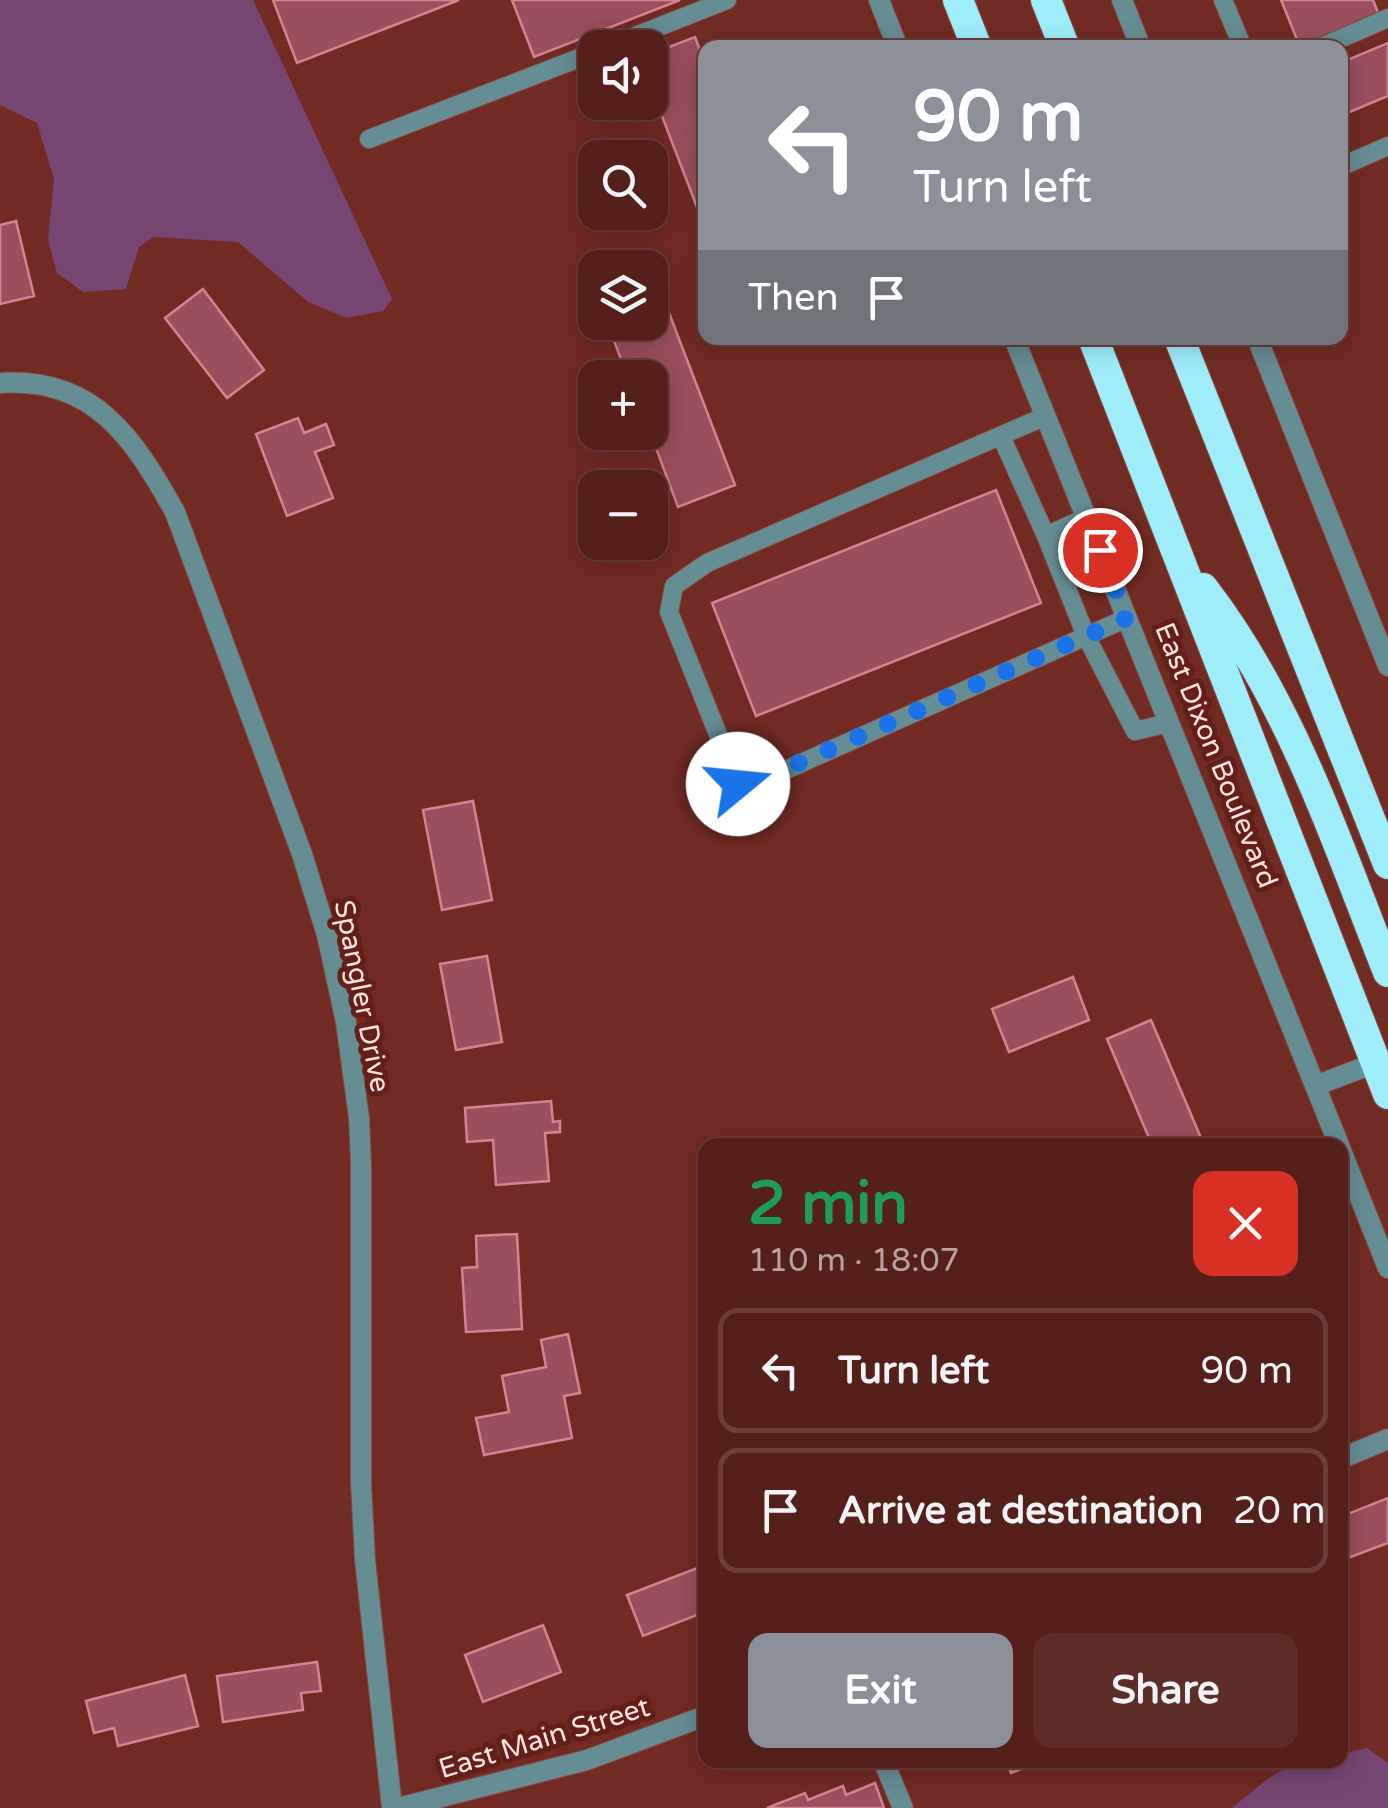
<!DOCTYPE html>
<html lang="en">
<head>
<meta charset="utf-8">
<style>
	:root { --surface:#55201a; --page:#5e2d27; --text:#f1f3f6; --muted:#b6a3a2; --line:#6b3e39; --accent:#8c9099 }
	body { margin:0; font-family:"Varela Round",sans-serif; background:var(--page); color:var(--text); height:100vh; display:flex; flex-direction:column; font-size:38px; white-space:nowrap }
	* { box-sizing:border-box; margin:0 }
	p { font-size:32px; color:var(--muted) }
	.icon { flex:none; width:55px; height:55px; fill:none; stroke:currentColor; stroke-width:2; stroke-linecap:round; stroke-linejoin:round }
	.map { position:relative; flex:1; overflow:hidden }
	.drawer { position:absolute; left:698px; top:1138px; width:650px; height:630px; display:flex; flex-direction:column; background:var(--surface); border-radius:20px; box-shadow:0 5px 25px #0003,0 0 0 2px var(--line) }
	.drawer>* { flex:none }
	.top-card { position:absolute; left:698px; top:40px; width:650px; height:305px; border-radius:20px; box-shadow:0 5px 25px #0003,0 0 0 2px var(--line); background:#8c9099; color:#fff; overflow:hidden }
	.fabs { position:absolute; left:578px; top:30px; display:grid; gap:20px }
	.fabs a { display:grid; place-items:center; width:90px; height:90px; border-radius:20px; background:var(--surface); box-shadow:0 5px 25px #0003,0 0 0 2px var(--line); font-size:50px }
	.pin { position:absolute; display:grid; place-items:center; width:85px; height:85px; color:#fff; margin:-42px; border:5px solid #fff; border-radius:50%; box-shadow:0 2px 10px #0007 }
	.me { position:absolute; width:110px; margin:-55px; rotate:73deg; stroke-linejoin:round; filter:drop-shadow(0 0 8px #0008) }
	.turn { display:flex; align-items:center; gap:35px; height:210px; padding:0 50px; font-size:45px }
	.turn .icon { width:130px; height:130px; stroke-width:2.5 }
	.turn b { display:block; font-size:70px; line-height:85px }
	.then { display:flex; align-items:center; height:95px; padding:0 50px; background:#0003; gap:20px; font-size:38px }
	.round { display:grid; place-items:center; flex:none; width:105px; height:105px; border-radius:20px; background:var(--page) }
	.headline { display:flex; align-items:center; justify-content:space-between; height:170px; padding:0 50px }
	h1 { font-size:60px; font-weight:700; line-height:75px; color:#1e9e55 }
	.button { display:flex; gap:20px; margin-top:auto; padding:20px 50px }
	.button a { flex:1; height:115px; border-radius:20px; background:var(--accent); color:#fff; font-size:40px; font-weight:700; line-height:115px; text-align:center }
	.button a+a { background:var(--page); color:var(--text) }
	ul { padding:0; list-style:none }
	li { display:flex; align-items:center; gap:30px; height:125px; margin:0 20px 15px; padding:0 30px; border:5px solid var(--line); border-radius:20px }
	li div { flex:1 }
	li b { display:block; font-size:38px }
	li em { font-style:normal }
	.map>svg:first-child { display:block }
	.green { fill:#754672 }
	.building { fill:#9a4f5d; stroke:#d48391; stroke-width:2.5 }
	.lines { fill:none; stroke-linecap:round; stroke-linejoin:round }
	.lane-casing { stroke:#884841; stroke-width:20 }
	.street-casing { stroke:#884841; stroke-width:22 }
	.highway-casing { stroke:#884841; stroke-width:32 }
	.lane { stroke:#658d94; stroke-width:18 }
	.street { stroke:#658d94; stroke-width:20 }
	.highway { stroke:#9dedfb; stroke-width:30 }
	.route { stroke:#1a73e8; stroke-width:18; stroke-dasharray:0 32.4 }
	.labels { text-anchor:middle; stroke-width:10; stroke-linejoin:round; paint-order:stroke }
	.street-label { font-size:28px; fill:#fee3de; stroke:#641f18 }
</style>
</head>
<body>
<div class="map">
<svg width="1388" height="1808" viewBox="0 0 1388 1808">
	<rect width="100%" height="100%" fill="#712b23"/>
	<path class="green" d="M0,0H253L392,299L383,311L347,318L308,302L238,242L154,237L139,247L126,289L83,292L57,273L48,240L54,179L37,123L0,105Z
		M1367,1748L1388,1763V1808H1232C1274,1774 1283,1760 1340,1760V1754Z"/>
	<path class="building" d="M273,0H459L297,63Z
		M512,0H680L534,57Z
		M1281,0H1373L1379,15L1300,47Z
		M695,37L705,64V228L650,85V54Z
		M1388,43V96L1340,116V63Z
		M16,221L34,296L0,304V225Z
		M658,284L735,485L678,507L650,432V378H628L607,322H650V287Z
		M203,289L264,370L227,398L165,318Z
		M298,418L304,433L326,424L334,445L315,452L333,498L287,516L256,434Z
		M996,490L1041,603L756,716L712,603Z
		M473,801L492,900L442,910L423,810Z
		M487,956L502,1042L456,1050L440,964Z
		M1073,977L1089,1020L1009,1052L992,1009Z
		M1151,1020L1204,1145H1152L1107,1039Z
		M551,1101L553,1122L560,1121V1132L545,1133L549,1181L496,1185L493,1140L467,1142L465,1108Z
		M517,1234L522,1329L466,1332L462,1268L477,1267L476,1236Z
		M568,1334L580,1393L564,1396L572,1438L484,1455L476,1418L509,1412L502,1376L546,1367L541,1340Z
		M1388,1498V1543L1340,1561V1517Z
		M705,1565V1612L643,1636L627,1595Z
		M543,1625L561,1672L483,1702L465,1655Z
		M317,1662L321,1691L301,1693L303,1710L223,1722L217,1676Z
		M185,1675L198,1726L118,1746L114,1728L94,1733L86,1701Z
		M1006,1760H1044L1011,1773Z
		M875,1783L884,1808H767L805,1793L808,1800L843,1786L846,1795Z"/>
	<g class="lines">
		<defs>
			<path id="lane" d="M1223,0L1243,48
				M605,48L727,0
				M1319,48L1388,18
				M369,139L595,52
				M1340,167L1388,146
				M1046,416L707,563L674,586L669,612L738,784L761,781L1127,618
				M1001,436L1046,536L1087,517
				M1046,536L1086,636L1135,731L1169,723"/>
			<path id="street" d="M879,0L898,48
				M1122,0L1141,48
				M1014,338L1339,1145
				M1257,338L1388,666
				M0,383C94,377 133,437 175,512L302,854L327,935L346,1022L359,1118L361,1164V1482L365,1560L392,1808
				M1315,1086L1375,1063
				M1340,1148L1388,1268
				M1340,1459L1388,1439
				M883,1760L903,1808
				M398,1808L587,1760L705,1716"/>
			<path id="highway" d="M958,0L977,48
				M1046,0L1065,48
				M1093,338L1388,1094
				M1179,338L1388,864
				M1203,588C1290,700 1336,841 1388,972"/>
		</defs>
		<use href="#lane" class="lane-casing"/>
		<use href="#street" class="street-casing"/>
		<use href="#highway" class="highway-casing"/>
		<use href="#lane" class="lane"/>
		<use href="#street" class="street"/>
		<use href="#highway" class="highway"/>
	</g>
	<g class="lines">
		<path class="route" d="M738,784L760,780L1127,618L1100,550"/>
	</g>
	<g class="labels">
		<g class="street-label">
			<text transform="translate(1217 755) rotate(68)" y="10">East Dixon Boulevard</text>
			<text transform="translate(363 996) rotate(79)" y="10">Spangler Drive</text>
			<text transform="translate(544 1737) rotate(-17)" y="10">East Main Street</text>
		</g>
	</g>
</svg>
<div class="fabs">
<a><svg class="icon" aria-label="sound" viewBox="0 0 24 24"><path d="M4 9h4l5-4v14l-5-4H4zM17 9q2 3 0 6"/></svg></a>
<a><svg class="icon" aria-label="search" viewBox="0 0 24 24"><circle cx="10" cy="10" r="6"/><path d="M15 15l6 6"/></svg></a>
<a><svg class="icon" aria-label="layers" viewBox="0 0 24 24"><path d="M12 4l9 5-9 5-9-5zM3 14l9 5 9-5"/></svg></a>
<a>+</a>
<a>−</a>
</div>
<div class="pin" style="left:1100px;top:550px;background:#d93025"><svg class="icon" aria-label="arrive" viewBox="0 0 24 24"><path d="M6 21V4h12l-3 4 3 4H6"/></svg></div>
<svg class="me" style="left:738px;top:784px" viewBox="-20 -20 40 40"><circle r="19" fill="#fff"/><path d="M0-13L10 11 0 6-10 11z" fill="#1a73e8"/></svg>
<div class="top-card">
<div class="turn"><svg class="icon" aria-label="left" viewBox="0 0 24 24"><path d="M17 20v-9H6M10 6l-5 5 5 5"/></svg><div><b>90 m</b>Turn left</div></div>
<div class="then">Then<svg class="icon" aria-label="arrive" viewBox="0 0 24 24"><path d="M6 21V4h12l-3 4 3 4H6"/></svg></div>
</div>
<section class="drawer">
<div class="headline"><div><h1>2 min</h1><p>110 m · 18:07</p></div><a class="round" style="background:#d93025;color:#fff"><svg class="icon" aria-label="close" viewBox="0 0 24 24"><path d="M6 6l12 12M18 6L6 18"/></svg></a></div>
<ul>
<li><svg class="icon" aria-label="left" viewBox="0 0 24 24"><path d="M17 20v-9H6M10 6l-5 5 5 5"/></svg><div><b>Turn left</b></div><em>90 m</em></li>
<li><svg class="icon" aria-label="arrive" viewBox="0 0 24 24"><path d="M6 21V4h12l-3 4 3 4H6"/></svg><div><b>Arrive at destination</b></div><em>20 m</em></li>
</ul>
<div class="button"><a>Exit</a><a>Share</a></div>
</section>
</div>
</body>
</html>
